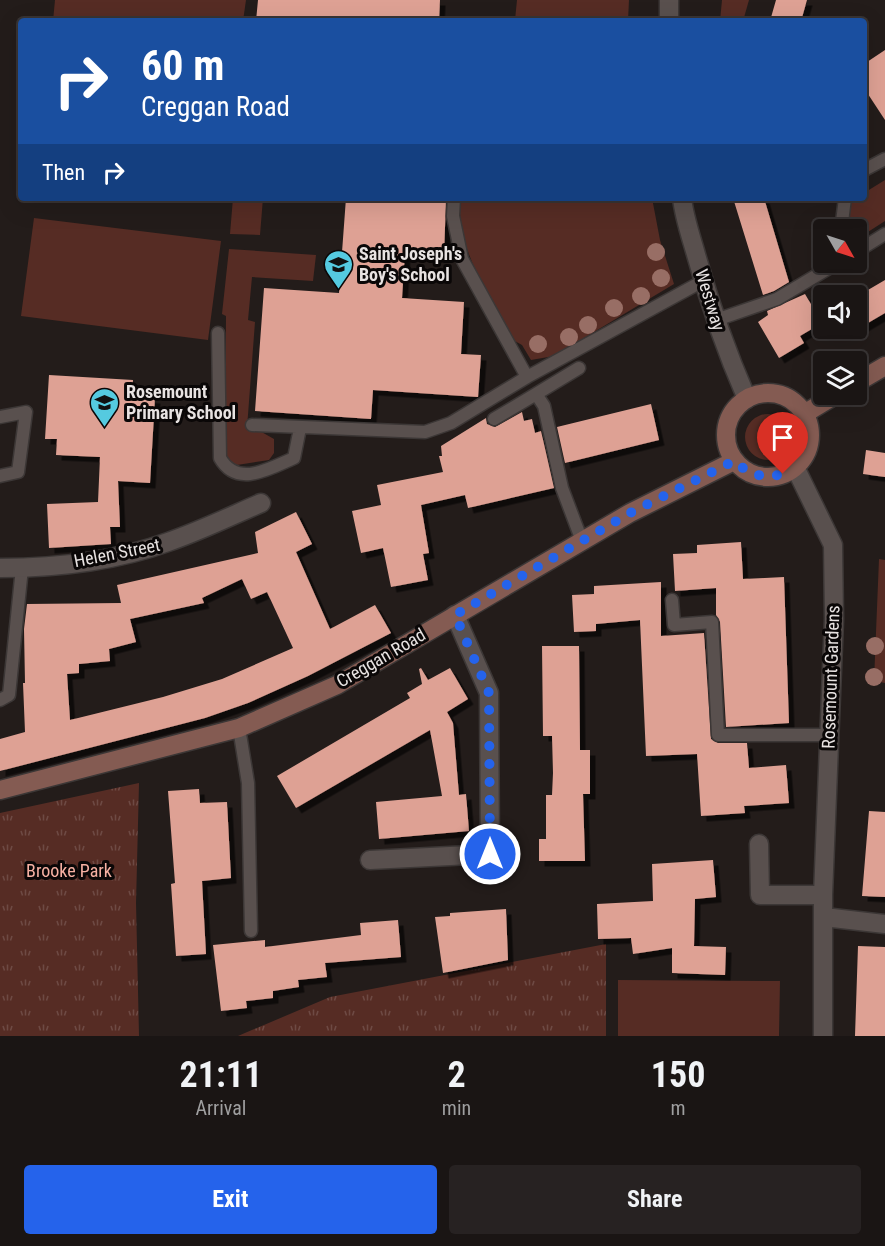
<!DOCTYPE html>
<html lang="en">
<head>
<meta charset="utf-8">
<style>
	:root { --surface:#1a1514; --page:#272222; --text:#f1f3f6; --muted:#9f9fa0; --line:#383434; --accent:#2563eb }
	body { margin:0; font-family:"Roboto Condensed",sans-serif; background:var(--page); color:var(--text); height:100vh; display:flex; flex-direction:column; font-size:22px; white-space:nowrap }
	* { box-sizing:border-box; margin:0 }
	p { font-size:20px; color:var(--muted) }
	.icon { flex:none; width:33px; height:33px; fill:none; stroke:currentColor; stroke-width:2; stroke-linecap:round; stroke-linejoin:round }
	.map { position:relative; height:1036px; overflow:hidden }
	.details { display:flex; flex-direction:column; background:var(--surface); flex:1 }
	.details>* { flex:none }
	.banner { position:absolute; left:18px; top:18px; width:849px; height:183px; border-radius:6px; box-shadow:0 6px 24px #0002,0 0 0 2px var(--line); background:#1a4fa0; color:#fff; overflow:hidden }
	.needle { width:39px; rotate:129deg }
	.buttons { position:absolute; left:813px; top:219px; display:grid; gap:12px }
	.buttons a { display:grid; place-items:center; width:54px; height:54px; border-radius:6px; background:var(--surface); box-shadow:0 6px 24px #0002,0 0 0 2px var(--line); font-size:30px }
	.pin { position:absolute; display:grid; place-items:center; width:51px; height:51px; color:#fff; margin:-62px -26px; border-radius:50% 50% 50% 0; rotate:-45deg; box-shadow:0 0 6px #0007 }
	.pin .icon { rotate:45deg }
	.me { position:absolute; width:66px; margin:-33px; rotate:0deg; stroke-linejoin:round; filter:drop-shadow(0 0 4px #0008) }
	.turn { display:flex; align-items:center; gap:21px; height:126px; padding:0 24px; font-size:27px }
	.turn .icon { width:78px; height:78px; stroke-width:2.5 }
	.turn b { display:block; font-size:42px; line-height:51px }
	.then { display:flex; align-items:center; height:57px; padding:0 24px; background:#0003; gap:12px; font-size:22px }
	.eta { display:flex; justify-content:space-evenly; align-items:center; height:102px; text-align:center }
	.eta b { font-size:36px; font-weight:700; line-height:42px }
	.cta { display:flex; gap:12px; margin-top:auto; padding:12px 24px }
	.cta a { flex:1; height:69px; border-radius:6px; background:var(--accent); color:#fff; font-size:24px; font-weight:700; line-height:69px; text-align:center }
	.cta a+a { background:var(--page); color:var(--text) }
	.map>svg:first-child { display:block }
	.grass { fill:#562c24 }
	.park { fill:url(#park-tufts) }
	.building { fill:#dea194; fill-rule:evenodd; filter:url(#shadow) }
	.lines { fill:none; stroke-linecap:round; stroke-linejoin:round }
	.service-casing { stroke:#3c3736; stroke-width:15 }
	.minor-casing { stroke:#3c3736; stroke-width:21 }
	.tertiary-casing { stroke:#3c3736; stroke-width:21 }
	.secondary-casing { stroke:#3c3736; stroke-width:21 }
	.service { stroke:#59504e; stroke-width:12 }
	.minor { stroke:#59504e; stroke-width:18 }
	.tertiary { stroke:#59504e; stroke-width:18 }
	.secondary { stroke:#845b52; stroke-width:18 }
	.tree { fill:#986e65 }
	.route { stroke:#2563eb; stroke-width:10; stroke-dasharray:0 18 }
	.labels { text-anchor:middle; stroke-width:6; stroke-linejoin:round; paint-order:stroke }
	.poi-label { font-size:18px; font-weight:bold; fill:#e8e3e2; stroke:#0a0707; text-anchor:start }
	.street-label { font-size:18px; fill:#e8e3e2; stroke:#0a0707 }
	.park-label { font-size:18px; fill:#f7b1a3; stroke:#0a0707 }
</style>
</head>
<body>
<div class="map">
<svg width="885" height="1036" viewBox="0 0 885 1036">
	<defs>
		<pattern id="park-tufts" width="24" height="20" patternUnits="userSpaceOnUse" patternTransform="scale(1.5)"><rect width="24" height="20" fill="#562c24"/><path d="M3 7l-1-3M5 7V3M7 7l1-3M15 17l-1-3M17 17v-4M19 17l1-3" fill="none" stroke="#6e4a44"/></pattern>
		<filter id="shadow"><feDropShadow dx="5.5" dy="5.5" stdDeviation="0" flood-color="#0009"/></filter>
	</defs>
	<rect width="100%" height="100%" fill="#231c1a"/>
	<path class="grass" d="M55,0H246L243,21H53Z
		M517,0H629L628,21H511L515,20Z
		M722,0H749L743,21H720Z
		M885,180V221L857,239L856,230H847L851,203L857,198H864V193Z
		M233,198H263L260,235L230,234Z
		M460,198H652L660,240L674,284L554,356L531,360L522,345L513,340C490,296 456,250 460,198Z
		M34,218L221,241L208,340L21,316Z
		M229,249L316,255L313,281L252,277L248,320L255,322L247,428L258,430L274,439V453L269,460L237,465L228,461L225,454L226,316L222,314Z
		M745 437a23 23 0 1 1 46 0a23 23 0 1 1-46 0Z
		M879,559L885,560V683L874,681Z
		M618,980L780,981L779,1036H618Z"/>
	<path class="park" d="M139,783L136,903L139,1036H0V813Z
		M606,944V1036H238L330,997Z"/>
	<path class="building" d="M258,0H440L439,21H256Z
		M776,0H807L801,21H770Z
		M885,50V120L864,88V64Z
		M346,198H446L444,256L405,253L402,298L464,302L461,354L481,355L478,397L373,390L371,419L255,411L264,288L339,293Z
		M733,198H764L789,282L774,291L763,295Z
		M885,280V313L856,330V297Z
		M805,294L822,323L800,336L804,343L779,358L758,322L768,315L767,311Z
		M49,375L133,380L132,396L155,398L150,483L118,481L120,527H110L111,544L49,548L47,504L98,502L100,457L56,455L57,439H45Z
		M651,404L659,440L565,463L557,427Z
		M522,412L524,421L532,419L535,433L541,431L554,488L468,508L465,495L421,505L429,553L423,554L428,580L391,587L383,548L361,553L352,511L381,505L377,485L443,472L439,456H442L441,446L486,418L487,424L495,427Z
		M866,450L885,453V477L863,474Z
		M296,512L312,544L296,552L330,629L375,605L391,633L308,676L248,703L205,718L0,771V739L25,732L23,683H25L24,629L27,604L121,603L117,585L258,553L255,532ZM242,579L251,599L267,592L293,648L222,679L163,697L70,720L67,674L79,673V664L110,661L109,649L136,642L130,619L204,603L202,598Z
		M741,542L743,579L784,577L789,723L726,727L720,622L716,615V588L675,591L673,554L697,553V545Z
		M661,582V636L704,633L711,739L718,743H747L749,768L786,765L789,803L744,806L745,813L701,816L697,754L646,756L640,620L596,624V631L574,632L572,595L594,594V586Z
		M542,646H579L580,750H590V794H583L585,861H539V839H546V795H552L553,773L552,736H543Z
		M421,668L428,680L450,668L468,699L447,712L453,723L459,795L466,794L469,831L379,839L376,802L442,796L430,730L296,808L277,776L410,698L407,693L422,684L419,669Z
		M199,789L200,803L227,802L231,878L202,881L206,954L176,956L171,884L175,883L168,791Z
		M869,811L885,812V897L862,896Z
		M713,860L716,897L695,899L694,946L726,947L725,975L672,973V948L633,954L631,938L598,939L597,904L653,901L652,864Z
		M506,909L508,960L443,973L435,917L450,916V913Z
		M398,920L401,957L325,963L327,977L298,980L299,987L273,991V998L246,1001L247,1008L221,1011L213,945L265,940V947L361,935L360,923Z
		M858,946L885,947V1036H855Z"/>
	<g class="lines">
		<defs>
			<path id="service" d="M864,170L885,159
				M454,198L453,216L462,259L527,377L703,281
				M841,230L845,198
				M856,252L885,234
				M716,320L777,299L839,262
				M218,333L220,458C237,488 269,469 294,458L300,428
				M536,394L579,368
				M0,417L26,412L18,472L0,476
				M494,419L536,394L544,406L562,488L582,541
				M252,425L425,432L451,423L527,377
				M672,600L674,625L712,622L718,735H830
				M0,700L9,695L22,568
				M239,728L248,783L251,931"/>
			<path id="minor" d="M795,467L833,545L834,619L823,895V1036
				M0,568C55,568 116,561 168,542C200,531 231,516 261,503
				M759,844L760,895H823
				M370,860L490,854L489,693L455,615
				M824,917L885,924"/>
			<path id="tertiary" d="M669,21V0
				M682,198C684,216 690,234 695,251C709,302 726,351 747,399"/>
			<path id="secondary" d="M856,383L885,366
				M726 435a42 42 0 1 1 84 0a42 42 0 1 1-84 0Z
				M804,414L837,394
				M0,790L239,728L337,685L630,513L734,461"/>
		</defs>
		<use href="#service" class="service-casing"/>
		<use href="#minor" class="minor-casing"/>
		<use href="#tertiary" class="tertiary-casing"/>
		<use href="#secondary" class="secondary-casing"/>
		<use href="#service" class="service"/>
		<use href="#minor" class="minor"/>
		<use href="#tertiary" class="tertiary"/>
		<use href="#secondary" class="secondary"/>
	</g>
	<g class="tree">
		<circle cx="656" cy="252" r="9"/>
		<circle cx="661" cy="278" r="9"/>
		<circle cx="641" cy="296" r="9"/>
		<circle cx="614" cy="308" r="9"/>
		<circle cx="588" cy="325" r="9"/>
		<circle cx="569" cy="337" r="9"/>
		<circle cx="538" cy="344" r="9"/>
		<circle cx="875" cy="646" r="9"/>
		<circle cx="874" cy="677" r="9"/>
	</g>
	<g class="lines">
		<path class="route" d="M490,854L489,693L455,615L630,513L734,461C750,475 763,479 783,474"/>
	</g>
	<defs>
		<symbol id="school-pin" viewBox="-11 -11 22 30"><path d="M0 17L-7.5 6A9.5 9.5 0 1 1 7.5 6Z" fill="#55cae0" stroke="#0a0707"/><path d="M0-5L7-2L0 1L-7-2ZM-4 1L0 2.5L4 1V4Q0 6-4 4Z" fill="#111"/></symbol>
	</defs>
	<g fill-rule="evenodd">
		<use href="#school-pin" x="322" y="248" width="33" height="45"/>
		<use href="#school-pin" x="88" y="386" width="33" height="45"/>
	</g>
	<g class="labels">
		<g class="poi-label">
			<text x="359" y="260">Saint Joseph's<tspan x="359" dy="21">Boy's School</tspan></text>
			<text x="126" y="398">Rosemount<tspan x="126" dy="21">Primary School</tspan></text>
		</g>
		<g class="street-label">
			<text transform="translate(710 300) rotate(73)" y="6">Westway</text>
			<text transform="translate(117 553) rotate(-11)" y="6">Helen Street</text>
			<text transform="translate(381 658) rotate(-30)" y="6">Creggan Road</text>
			<text transform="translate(831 677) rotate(-88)" y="6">Rosemount Gardens</text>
		</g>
		<g class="park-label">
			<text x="69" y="877">Brooke Park</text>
		</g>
	</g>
</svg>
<div class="buttons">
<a><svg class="needle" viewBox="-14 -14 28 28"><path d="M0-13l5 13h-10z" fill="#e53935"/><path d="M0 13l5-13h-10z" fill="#9f9fa0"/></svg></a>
<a><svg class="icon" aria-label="sound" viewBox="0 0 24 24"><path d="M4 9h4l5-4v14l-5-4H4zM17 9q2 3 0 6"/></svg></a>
<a><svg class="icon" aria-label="layers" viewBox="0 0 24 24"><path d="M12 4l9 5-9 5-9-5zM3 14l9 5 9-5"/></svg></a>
</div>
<div class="pin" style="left:783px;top:474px;background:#d93025"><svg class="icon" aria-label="arrive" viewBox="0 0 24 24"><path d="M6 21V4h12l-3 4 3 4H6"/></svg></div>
<svg class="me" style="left:490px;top:854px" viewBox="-20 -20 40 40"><circle r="17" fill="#2563eb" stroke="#fff" stroke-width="3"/><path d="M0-11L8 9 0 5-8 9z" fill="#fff"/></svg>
<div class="banner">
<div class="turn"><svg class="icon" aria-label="right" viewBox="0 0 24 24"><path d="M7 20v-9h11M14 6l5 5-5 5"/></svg><div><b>60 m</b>Creggan Road</div></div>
<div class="then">Then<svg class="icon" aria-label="right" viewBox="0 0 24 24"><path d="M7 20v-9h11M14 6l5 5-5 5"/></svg></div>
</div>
</div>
<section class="details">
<div class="eta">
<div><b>21:11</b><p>Arrival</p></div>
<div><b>2</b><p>min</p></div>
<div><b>150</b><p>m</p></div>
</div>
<div class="cta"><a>Exit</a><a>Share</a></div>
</section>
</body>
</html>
